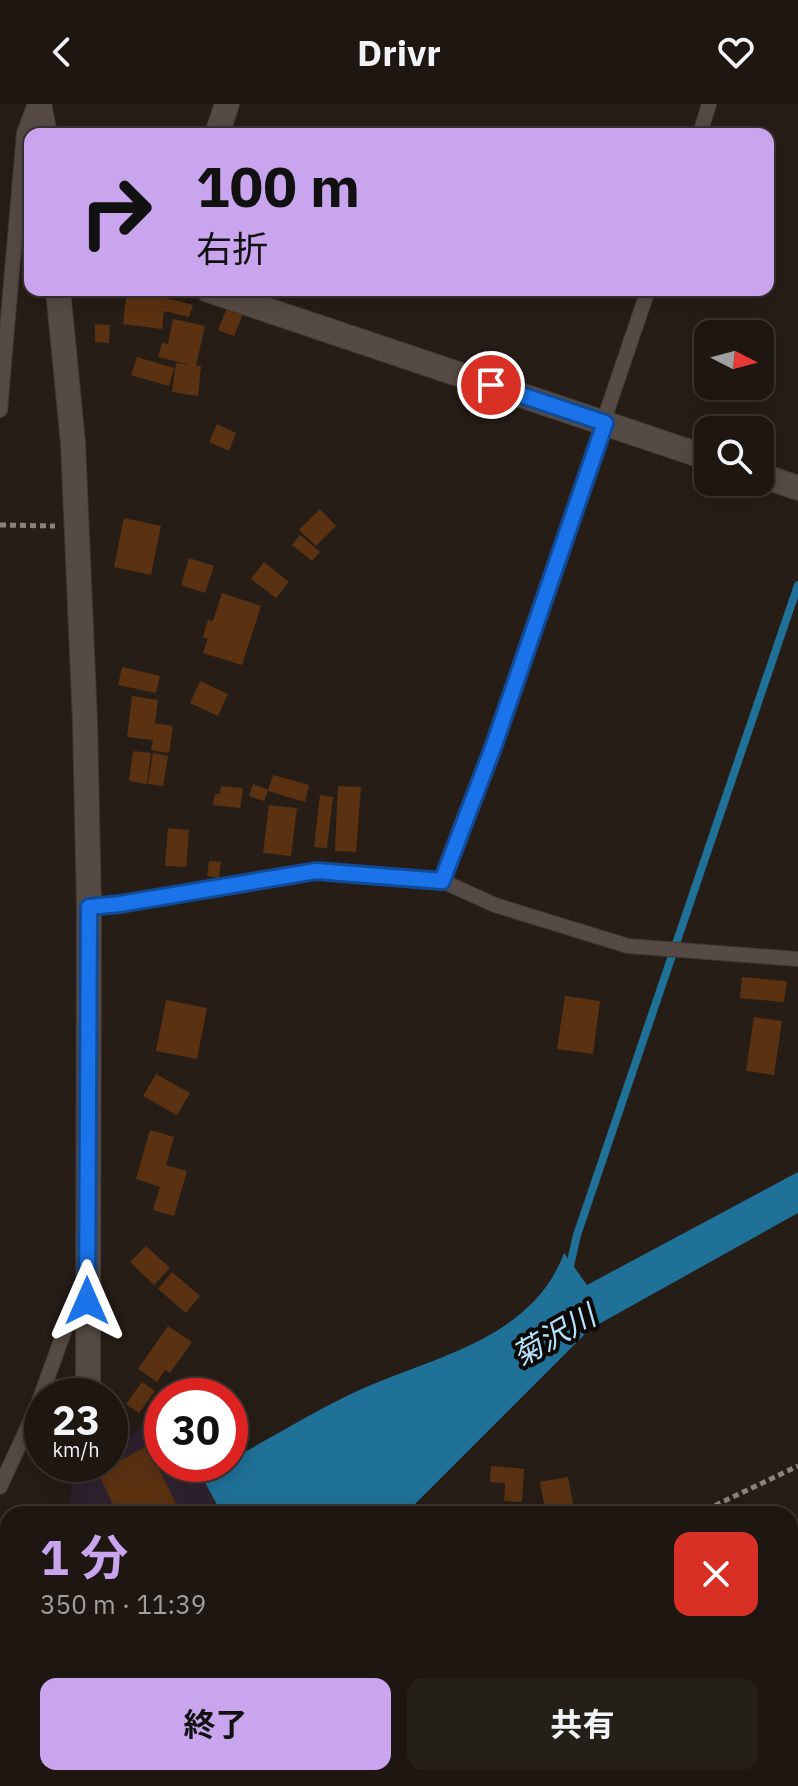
<!DOCTYPE html>
<html lang="ja">
<head>
<meta charset="utf-8">
<style>
	:root { --surface:#1d1611; --page:#251f1a; --text:#f1f3f6; --muted:#a09f9f; --line:#3b3531; --accent:#c9a5ee }
	body { margin:0; font-family:"IBM Plex Sans","Noto Sans JP",sans-serif; background:var(--page); color:var(--text); height:100vh; display:flex; flex-direction:column; font-size:30px; white-space:nowrap }
	* { box-sizing:border-box; margin:0 }
	p { font-size:26px; color:var(--muted) }
	.icon { flex:none; width:44px; height:44px; fill:none; stroke:currentColor; stroke-width:2; stroke-linecap:round; stroke-linejoin:round }
	.map { position:relative; flex:1; overflow:hidden }
	.side { position:absolute; left:0px; top:1402px; width:798px; height:280px; display:flex; flex-direction:column; background:var(--surface); border-radius:24px 24px 0 0; box-shadow:0 4px 20px #0003,0 0 0 2px var(--line) }
	.side>* { flex:none }
	.banner { position:absolute; left:24px; top:24px; width:750px; height:168px; border-radius:16px; box-shadow:0 4px 20px #0003,0 0 0 2px var(--line); background:#c9a5ee; color:#111; overflow:hidden }
	.needle { width:52px; rotate:96deg }
	.controls { position:absolute; left:694px; top:216px; display:grid; gap:16px }
	.controls a { display:grid; place-items:center; width:80px; height:80px; border-radius:16px; background:var(--surface); box-shadow:0 4px 20px #0003,0 0 0 2px var(--line); font-size:40px }
	.speed { position:absolute; left:24px; top:1274px; display:flex; gap:16px; font-size:40px; font-weight:700; text-align:center }
	.speed>* { display:grid; place-content:center; width:104px; height:104px; border-radius:50%; background:var(--surface); box-shadow:0 4px 20px #0003,0 0 0 2px var(--line); line-height:1 }
	.speed small { font-size:20px; font-weight:400 }
	.speed .limit { border:12px solid #d22; background:#fff; color:#111 }
	.pin { position:absolute; display:grid; place-items:center; width:68px; height:68px; color:#fff; margin:-34px; border:4px solid #fff; border-radius:50%; box-shadow:0 2px 8px #0007 }
	.me { position:absolute; width:88px; margin:-44px; rotate:0deg; stroke-linejoin:round; filter:drop-shadow(0 0 6px #0008) }
	.turn { display:flex; align-items:center; gap:28px; height:168px; padding:0 40px; font-size:36px }
	.turn .icon { width:104px; height:104px; stroke-width:2.5 }
	.turn b { display:block; font-size:56px; line-height:68px }
	.round { display:grid; place-items:center; flex:none; width:84px; height:84px; border-radius:16px; background:var(--page) }
	.head { display:flex; align-items:center; justify-content:space-between; height:136px; padding:0 40px }
	h1 { font-size:48px; font-weight:700; line-height:60px; color:var(--accent) }
	.primary-button { display:flex; gap:16px; margin-top:auto; padding:16px 40px }
	.primary-button a { flex:1; height:92px; border-radius:16px; background:var(--accent); color:#111; font-size:32px; font-weight:700; line-height:92px; text-align:center }
	.primary-button a+a { background:var(--page); color:var(--text) }
	header { display:flex; justify-content:space-between; align-items:center; height:104px; padding:0 40px; background:var(--surface); font-size:36px; font-weight:700 }
	.map>svg:first-child { display:block }
	.industrial { fill:#2e222f }
	.water { fill:#207198 }
	.lines { fill:none; stroke-linecap:round; stroke-linejoin:round }
	.stream { stroke:#207198; stroke-width:8 }
	.building { fill:#5a3212 }
	.lane-casing { stroke:#3f3834; stroke-width:16 }
	.street-casing { stroke:#3f3834; stroke-width:26 }
	.path { stroke:#8b827d; stroke-width:5; stroke-dasharray:6 4; stroke-linecap:butt }
	.lane { stroke:#564b44; stroke-width:14 }
	.street { stroke:#564b44; stroke-width:24 }
	.route-casing { stroke:#114b97; stroke-width:20 }
	.route { stroke:#1a73e8; stroke-width:14 }
	.labels { text-anchor:middle; stroke-width:8; stroke-linejoin:round; paint-order:stroke }
	.water-label { font-size:30px; font-style:italic; fill:#b4e1fd; stroke:#0c0806 }
</style>
</head>
<body>
<header><svg class="icon" aria-label="back" viewBox="0 0 24 24"><path d="M15 5l-7 7 7 7"/></svg>Drivr<svg class="icon" aria-label="heart" viewBox="0 0 24 24"><path d="M12 20l-8-8c-3-5 5-10 8-4 3-6 11-1 8 4z"/></svg></header>
<div class="map">
<svg width="798" height="1682" viewBox="0 0 798 1682">
	<rect width="100%" height="100%" fill="#271d17"/>
	<path class="industrial" d="M162,1300V1360H220L201,1371L222,1410H70L73,1360H110V1339H124Z"/>
	<path class="water" d="M798,1068V1109L590,1225L405,1410H245L243,1408L222,1410L201,1371L222,1360H230V1356C271,1334 311,1309 353,1289C429,1253 531,1238 564,1149L587,1181Z
		M798,1605V1673L780,1682H658L675,1674H790V1610Z"/>
	<g class="lines">
		<path class="stream" d="M569,1166L577,1131L798,481"/>
	</g>
	<path class="building" d="M127,186L166,188V194L193,201L189,213L164,207L162,225L123,220Z
		M227,204L243,210L234,232L218,226Z
		M173,215L205,222L196,262H201L198,292L172,288L176,259L191,261L158,253L162,239L168,240Z
		M95,220L110,221L109,239L95,238Z
		M137,253L174,264L169,282L131,271Z
		M217,320L236,329L229,347L209,338Z
		M320,405L336,422L316,442L299,426Z
		M124,414L161,422L151,471L114,463Z
		M300,431L320,448L312,457L292,441Z
		M189,454L214,462L205,489L181,481Z
		M264,458L289,478L276,494L251,475Z
		M222,489L261,502L242,561L203,549L208,535L203,533L208,516L213,517Z
		M122,563L160,572L156,589L118,581Z
		M200,577L228,590L218,612L190,599Z
		M132,592L158,596L155,619L173,622L169,649L151,646L153,636L127,633Z
		M133,647L151,649L147,680L129,677Z
		M153,649L168,652L163,682L148,680Z
		M273,671L309,681L305,698L268,687Z
		M253,680L268,686L264,697L249,692Z
		M221,682L243,684L240,704L213,701L215,690H220Z
		M338,682L361,683L356,748L335,747Z
		M320,691L333,693L327,744L314,743Z
		M269,701L297,704L291,752L263,749Z
		M168,724L189,726L186,763L165,762Z
		M209,757L221,758L219,774L207,772Z
		M742,873L787,877L784,898L740,894Z
		M565,892L600,897L593,950L557,945Z
		M166,896L207,904L197,955L156,947Z
		M754,913L782,917L774,971L746,967Z
		M156,970L190,989L177,1011L143,992Z
		M150,1026L174,1033L166,1061L187,1067L174,1112L153,1106L160,1083L136,1075Z
		M146,1142L170,1164L154,1181L130,1158Z
		M172,1168L200,1192L186,1209L158,1185Z
		M168,1222L192,1238L170,1269L165,1266L157,1278L138,1265Z
		M142,1278L155,1287L139,1309L126,1300Z
		M148,1342L181,1410H117L98,1368Z
		M491,1362L524,1365L522,1398L504,1397L505,1379L490,1378Z
		M568,1373L575,1410H546L540,1378Z"/>
	<g class="lines">
		<defs>
			<path id="lane" d="M700,30L709,0
				M0,306L24,29L35,0
				M442,777L494,641L648,186
				M89,803L120,800L316,767L442,777L495,801L628,842L798,855
				M0,1383L36,1305L82,1179
				M0,1560L8,1578
				M64,1674L72,1682
				M627,1674L631,1682
				M280,1682L308,1674"/>
			<path id="street" d="M39,0L45,30
				M217,30L227,0
				M58,186L73,339L85,618L89,803L88,1292
				M208,186L708,354
				M760,371L798,384"/>
		</defs>
		<use href="#lane" class="lane-casing"/>
		<use href="#street" class="street-casing"/>
		<path class="path" d="M0,421L55,422
			M697,1410L798,1362
			M790,1457L798,1454
			M336,1682L345,1674"/>
		<use href="#lane" class="lane"/>
		<use href="#street" class="street"/>
	</g>
	<g class="lines">
		<defs>
			<path id="route" d="M87,1197L89,803L120,800L316,767L442,777L494,641L605,319L491,281"/>
		</defs>
		<use href="#route" class="route-casing"/>
		<use href="#route" class="route"/>
	</g>
	<g class="labels">
		<g class="water-label">
			<text transform="translate(554 1232) rotate(-30)" y="10">菊沢川</text>
		</g>
	</g>
</svg>
<div class="controls">
<a><svg class="needle" viewBox="-14 -14 28 28"><path d="M0-13l5 13h-10z" fill="#e53935"/><path d="M0 13l5-13h-10z" fill="#a09f9f"/></svg></a>
<a><svg class="icon" aria-label="search" viewBox="0 0 24 24"><circle cx="10" cy="10" r="6"/><path d="M15 15l6 6"/></svg></a>
</div>
<div class="speed"><div>23<small>km/h</small></div><div class="limit">30</div></div>
<div class="pin" style="left:491px;top:281px;background:#d93025"><svg class="icon" aria-label="arrive" viewBox="0 0 24 24"><path d="M6 21V4h12l-3 4 3 4H6"/></svg></div>
<svg class="me" style="left:87px;top:1197px" viewBox="-20 -20 40 40"><path d="M0-17L14 15 0 8-14 15z" fill="#1a73e8" stroke="#fff" stroke-width="4"/></svg>
<div class="banner">
<div class="turn"><svg class="icon" aria-label="right" viewBox="0 0 24 24"><path d="M7 20v-9h11M14 6l5 5-5 5"/></svg><div><b>100 m</b>右折</div></div>
</div>
<section class="side">
<div class="head"><div><h1>1 分</h1><p>350 m · 11:39</p></div><a class="round" style="background:#d93025;color:#fff"><svg class="icon" aria-label="close" viewBox="0 0 24 24"><path d="M6 6l12 12M18 6L6 18"/></svg></a></div>
<div class="primary-button"><a>終了</a><a>共有</a></div>
</section>
</div>
</body>
</html>
